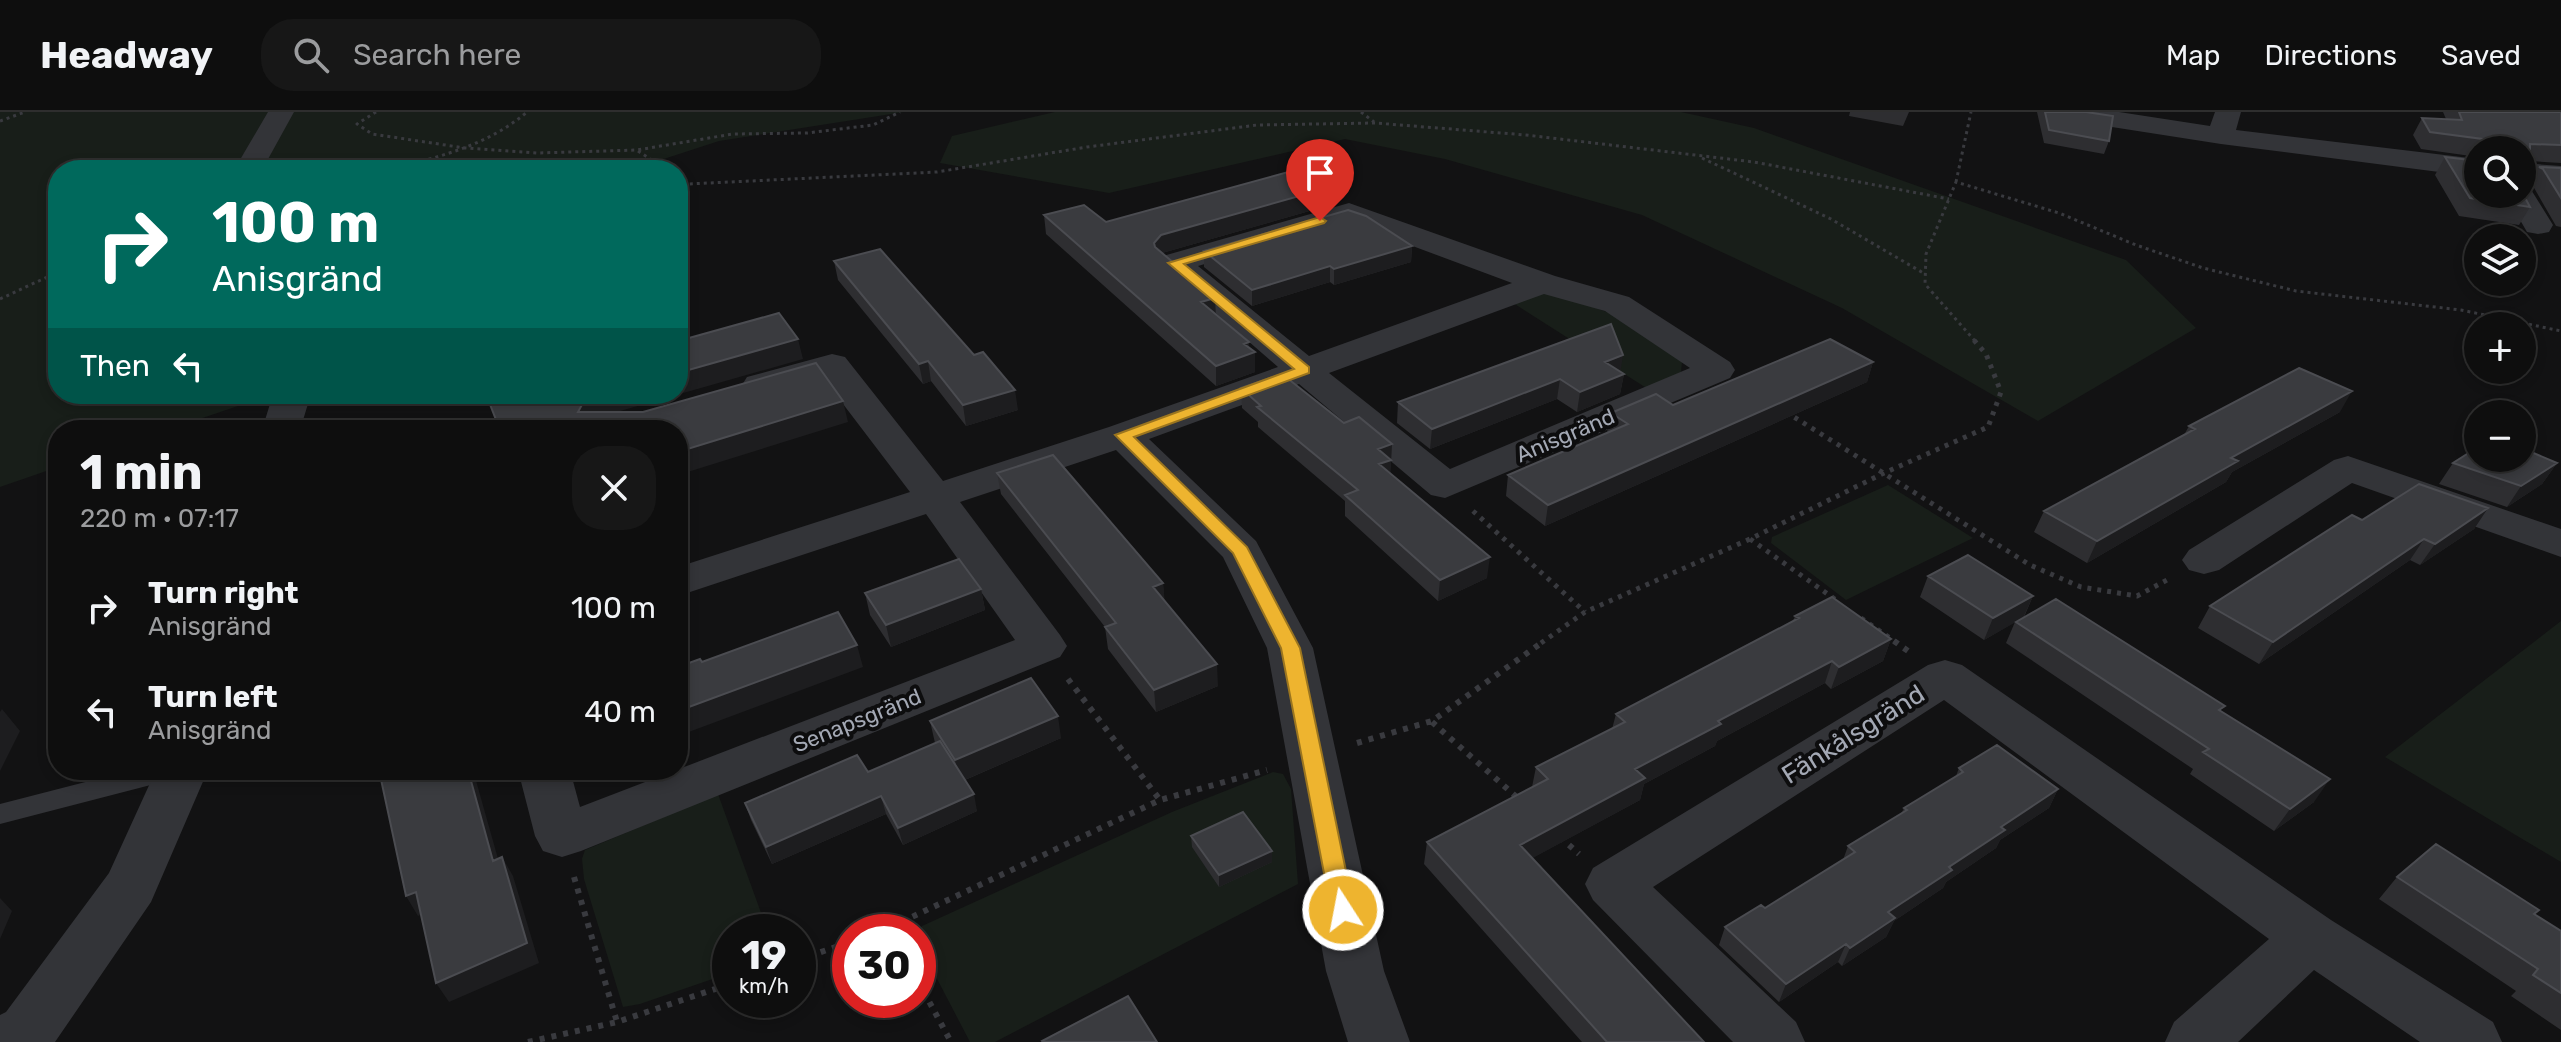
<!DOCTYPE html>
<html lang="en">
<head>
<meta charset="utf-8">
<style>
	:root { --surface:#0e0e0e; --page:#171717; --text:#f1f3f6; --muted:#9b9c9e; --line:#2e2e2e }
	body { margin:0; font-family:Rubik,sans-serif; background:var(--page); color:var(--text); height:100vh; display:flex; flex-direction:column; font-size:30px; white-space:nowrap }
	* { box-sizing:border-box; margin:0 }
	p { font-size:26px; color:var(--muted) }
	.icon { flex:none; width:44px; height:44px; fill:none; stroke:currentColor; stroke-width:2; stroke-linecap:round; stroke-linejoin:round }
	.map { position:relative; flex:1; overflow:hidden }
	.side { position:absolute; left:48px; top:308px; width:640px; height:360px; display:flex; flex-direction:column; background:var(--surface); border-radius:32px; box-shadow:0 4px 12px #0003,0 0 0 2px var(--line) }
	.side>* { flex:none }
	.hud { position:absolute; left:48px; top:48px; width:640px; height:244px; border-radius:32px; box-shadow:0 4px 12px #0003,0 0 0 2px var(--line); background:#00695c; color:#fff; overflow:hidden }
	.controls { position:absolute; left:2464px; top:24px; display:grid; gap:16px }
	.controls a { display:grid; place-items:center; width:72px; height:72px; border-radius:50%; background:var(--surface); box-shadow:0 4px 12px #0003,0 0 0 2px var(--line); font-size:40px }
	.speed { position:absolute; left:712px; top:802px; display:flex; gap:16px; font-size:40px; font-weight:700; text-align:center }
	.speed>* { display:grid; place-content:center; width:104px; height:104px; border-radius:50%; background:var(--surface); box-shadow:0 4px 12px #0003,0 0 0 2px var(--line); line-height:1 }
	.speed small { font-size:20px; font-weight:400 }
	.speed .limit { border:12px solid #d22; background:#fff; color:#111 }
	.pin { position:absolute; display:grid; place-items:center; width:68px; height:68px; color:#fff; margin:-82px -34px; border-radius:50% 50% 50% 0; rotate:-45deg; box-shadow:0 0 8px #0007 }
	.pin .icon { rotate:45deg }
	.me { position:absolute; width:88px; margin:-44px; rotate:349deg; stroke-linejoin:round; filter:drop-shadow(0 0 6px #0008) }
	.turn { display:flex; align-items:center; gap:28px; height:168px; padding:0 32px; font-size:36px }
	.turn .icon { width:104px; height:104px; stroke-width:2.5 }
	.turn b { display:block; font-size:56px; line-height:68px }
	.then { display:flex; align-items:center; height:76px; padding:0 32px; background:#0003; gap:16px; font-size:30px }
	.round { display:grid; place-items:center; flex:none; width:84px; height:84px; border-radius:32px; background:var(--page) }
	.head { display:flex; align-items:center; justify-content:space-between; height:136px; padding:0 32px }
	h1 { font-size:48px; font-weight:700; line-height:60px }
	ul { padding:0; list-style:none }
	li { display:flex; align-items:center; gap:24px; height:104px; padding:0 32px }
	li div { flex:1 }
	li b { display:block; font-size:30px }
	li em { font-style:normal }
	header { display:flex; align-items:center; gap:48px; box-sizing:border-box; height:112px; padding:0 40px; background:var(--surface); border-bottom:2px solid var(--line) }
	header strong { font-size:38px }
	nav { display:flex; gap:44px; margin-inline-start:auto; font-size:28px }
	.search { width:560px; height:72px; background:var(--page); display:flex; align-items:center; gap:20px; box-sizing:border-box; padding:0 28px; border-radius:32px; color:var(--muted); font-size:30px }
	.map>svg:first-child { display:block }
	.green { fill:#181e19 }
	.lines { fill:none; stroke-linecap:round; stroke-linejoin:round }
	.path-far2 { stroke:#393a3f; stroke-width:3; stroke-dasharray:3 4; stroke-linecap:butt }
	.path-far1 { stroke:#393a3f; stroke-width:5; stroke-dasharray:4 6; stroke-linecap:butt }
	.path { stroke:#393a3f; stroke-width:6; stroke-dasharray:5 7; stroke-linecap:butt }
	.service { fill:#333438; fill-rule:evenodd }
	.minor { fill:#333438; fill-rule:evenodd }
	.wall { fill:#2e2e31 }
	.shaded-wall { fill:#1d1d1f }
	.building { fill:#3a3b3f; stroke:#4b4c51; stroke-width:2 }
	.route { fill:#eeb42f; stroke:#9b751f; stroke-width:2 }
	.labels { text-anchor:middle; stroke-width:8; stroke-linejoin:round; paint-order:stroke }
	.street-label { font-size:22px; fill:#a3a8b4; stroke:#0d0d0e }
	.near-street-label { font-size:26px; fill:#a3a8b4; stroke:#0d0d0e }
</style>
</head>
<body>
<header>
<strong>Headway</strong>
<div class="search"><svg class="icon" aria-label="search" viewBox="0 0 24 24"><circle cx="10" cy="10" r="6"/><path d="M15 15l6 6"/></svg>Search here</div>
<nav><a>Map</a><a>Directions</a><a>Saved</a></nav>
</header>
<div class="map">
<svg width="2561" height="930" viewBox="0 0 2561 930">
	<rect width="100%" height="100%" fill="#121213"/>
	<path class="green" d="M0,0H904L719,29L630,58H296L246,39L234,58H58V282H232L238,283V294L167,318H58V355L0,375Z
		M1055,0H1681L1754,16L2126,148L2196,216L2038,309L1842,196L1642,103L1445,47L1345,27L1109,81L940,51L952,24Z
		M1548,177L1609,201L1682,250L1681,260L1648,277L1510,189Z
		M1888,373L1973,426L1846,488L1771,431L1772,425Z
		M2561,509V750L2385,645Z
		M1273,660L1283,662L1291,677L1298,772L995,930H970L922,838L918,821L922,814L1172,700Z
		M718,682L768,820H730V861L640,892L623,895L584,767L582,747L585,738Z"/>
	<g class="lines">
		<path class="path-far2" d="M376,0L357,12L372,22L465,36L537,41L637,38L733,22L807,21L873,13L900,0
			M1361,0L1374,10
			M0,9L25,0
			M638,39L667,58
			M1702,46L1831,107L1925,162
			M388,58C438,45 487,34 527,0
			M678,65L688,72L937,60L1087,35L1257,13L1375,11L1526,23L1754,50L1949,87
			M1956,70L1971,0
			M0,187L58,160
			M1975,229L1925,172L1926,142L1956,70L2059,101L2136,133L2203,156L2296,179L2461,198L2561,219"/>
		<path class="path-far1" d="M1786,300L2030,453L2081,475L2137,484L2167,468
			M1473,399L1585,500
			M1750,427L1836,488
			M1861,506L1897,531
			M1541,531L1585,500L1750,427L1884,361L1988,315L2001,280L1986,242L1973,227"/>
		<path class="path" d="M1894,529L1908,539
			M1068,567L1160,688
			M1432,610L1520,688
			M1357,631L1432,609L1544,529
			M1560,725L1579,742
			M574,765L617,910
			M880,820L1160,688L1267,658
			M798,848L850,830
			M918,869L951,930
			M528,930L617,910L730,872"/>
		<path class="service" d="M132,658H183L179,665L170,668L0,712V692Z"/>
		<path class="minor" d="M268,0H294L262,58H234Z
			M2054,0H2119L2210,14L2215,0H2241L2236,18L2478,47V65L2221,32L2067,8L2058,6Z
			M2522,51L2561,54V72L2522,69Z
			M2522,74L2530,76L2553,113L2549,120L2538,122L2527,120L2505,82H2522Z
			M1349,91L1555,164L1629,185L1730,250L1735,258L1730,266L1445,386L1431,383L1299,272L1149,327L1256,429L1313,536L1384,859L1410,930H1348L1326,859L1267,536L1223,445L1116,338L960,390L1060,523L1067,534L1060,545L581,739L562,745L543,739L535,724L518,658H570L580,695L1015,528L926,402L678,484V455L910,380L824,267L760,284L747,281L742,273L747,265L832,242L845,245L943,369L1109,315L1278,255L1158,151L1163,144ZM1348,110L1512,171L1309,244L1198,154ZM1544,182L1605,199L1690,256L1450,357L1329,261Z
			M273,282H311L300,318H262Z
			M2348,344L2561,417V445L2352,371L2219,458L2204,462L2189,458L2182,448L2189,438L2334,348Z
			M1945,548L1962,553L2331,808L2493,910L2502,930H2420L2314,858L2238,930H2165L2174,910L2269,827L1944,588L1653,775L1796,910L1805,930H1733L1593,788L1585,772L1593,756L1928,553Z
			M156,658H208L151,790L55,930H0V903L6,900L109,761Z"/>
	</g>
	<path class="wall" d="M1850,0H1909L1903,14L1849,4Z
		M2037,0H2086L2109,29L2104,42L2044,31Z
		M2443,0H2561V51L2530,49V61L2522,74V38H2478V45L2421,37L2413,23L2422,6L2446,7Z
		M2445,45L2530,95L2519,113L2459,104L2435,63Z
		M2539,55L2561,56V115L2556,114L2533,74L2528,72Z
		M1328,76L1327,94L1162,141L1216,203L1255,240V260L1216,274L1046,122L1044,103L1106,110Z
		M1412,134L1411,150L1334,173L1330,170L1252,194L1204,155V139Z
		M834,149L1018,298L966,314L931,269L923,272L838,168Z
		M1611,212L1620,260L1624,262L1620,282L1577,300L1557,287L1430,337L1397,311L1398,290Z
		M1873,250L1867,270L1545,414L1506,384L1508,363L1607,321L1611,301L1673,293Z
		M1241,276L1344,311L1392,332L1390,362L1487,466L1438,489L1345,404V389L1258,315V310L1242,296Z
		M2340,300L2232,360L2226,370L2087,451L2034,420L2044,399L2184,323L2189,314Z
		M2453,351H2557L2542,372L2507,395L2439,372Z
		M997,361L1163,471L1164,489L1218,574L1156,600L1108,537L1105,515L1001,382Z
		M2488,396L2474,417L2420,453L2410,448L2259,552L2198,516L2210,494L2362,408Z
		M1928,464L2033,484L2024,505L2222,600L2314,690L2274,719L2190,662L2193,657L2006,531L2015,510L1984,528L1920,485Z
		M981,477L985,498L891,535L870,503L865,481Z
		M1795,504L1891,527L1883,549L1831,577L1825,571L1717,629L1715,634L1644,672L1640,688L1532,746L1704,930H1582L1424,752L1427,730L1532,675L1536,655L1612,617L1616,602L1793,509Z
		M930,609L1061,626L965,668L977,699L903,733L886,702L772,752L751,708L745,691L868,660L935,631Z
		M1959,656L2058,677L2049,696L2000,728L1996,736L1946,770L1943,776L1894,809L1886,825L1842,854L1838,850L1779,890L1719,833L1725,815L1765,796L1843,748L1848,734L1901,702L1904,696L1956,664Z
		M1191,724L1272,739V750L1219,775L1192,735Z
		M2397,765L2535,803L2561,819V918L2511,884L2516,879L2379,787Z"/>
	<path class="shaded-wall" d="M2530,61L2522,74V62Z
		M1328,76L1327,94L1162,141L1156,149L1154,131L1161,123Z
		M1412,134L1411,150L1334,173V157Z
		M1330,154V170L1252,194V178Z
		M1215,186L1216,205L1201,190Z
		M798,227L803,247L592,307L578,300L585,287L602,282H678V261Z
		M1249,230V242L1255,240V260L1216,274V254L1244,232Z
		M1623,243L1620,263L1605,250Z
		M928,249L931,269L923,272L919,252Z
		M1873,250L1867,270L1545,414L1548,393Z
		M1624,262L1620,282L1577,300L1580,280Z
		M1560,267L1557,287L1430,337L1432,317Z
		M1015,278L1018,298L966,314L963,293Z
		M2352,279L2340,300L2232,360L2226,370L2087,451L2097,429L2231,346Z
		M843,289L848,310L678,363V340Z
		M1392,332L1390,368L1378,373V337Z
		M2557,351L2542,372L2507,395L2521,374Z
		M2488,396L2474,417L2420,453L2435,432Z
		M2424,427L2410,448L2259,552L2273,530Z
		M1490,445L1487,466L1438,489L1440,468Z
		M1163,471L1165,492L1153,475Z
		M981,477L985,498L891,535L886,513Z
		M2033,484L2023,506L1984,528L1993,506Z
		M1891,527L1883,549L1831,577L1839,555Z
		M857,533L863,555L678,624V599Z
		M1832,549L1825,571L1717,629L1715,634L1644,672L1640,688L1516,755L1520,733L1635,657L1718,609Z
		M1217,552L1218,574L1156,600L1154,578Z
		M2,597L20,619L0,659V600Z
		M1058,604L1061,626L960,670L955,648Z
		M468,658H473L504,768L493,749Z
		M2330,667L2314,690L2274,719L2290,697Z
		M2058,677L2049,696L2000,728L1996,736L1946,770L1943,776L1894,809L1886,825L1842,854L1850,836L1888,800L2001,715Z
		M974,682L977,699L903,733L898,716Z
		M881,684L886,702L772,752L766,735Z
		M1272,739V750L1219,775V763Z
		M502,745L513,764L539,851L449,890L436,871Z
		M416,780L428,800L418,804L406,784Z
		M0,786L12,799L0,827Z
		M1846,832L1838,850L1779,890L1786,872Z"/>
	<path class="building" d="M2045,0H2086L2113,4L2109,29L2049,18Z
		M2459,0H2561V33L2530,32V61L2522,62V38H2490V28L2430,20L2422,6L2462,8Z
		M2445,45L2478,49V82H2522V80L2530,95L2470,86Z
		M2539,55L2561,56V86L2543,57Z
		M1299,57L1328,76L1161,123L1154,131L1155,135L1215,186L1201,190L1249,230L1244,232L1255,240L1216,254L1044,103L1084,93L1106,110Z
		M1348,98L1366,104L1412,134L1334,157L1330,154L1252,178L1204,139Z
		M880,137L974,243L983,240L1015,278L963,293L928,249L919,252L834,149Z
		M779,201L798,227L678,261V229Z
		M1611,212L1623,243L1605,250L1624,262L1580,280L1560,267L1432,317L1398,290Z
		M1830,227L1873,250L1548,393L1508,363L1628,312L1611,301L1656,282L1673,293Z
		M816,251L843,289L678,340V318H500L486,282H602L585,287L578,300H643Z
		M2299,256L2352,279L2231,346L2238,349L2097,429L2044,399L2195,317L2189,314Z
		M1282,262L1344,311L1359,305L1392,332L1378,337L1391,348L1379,352L1490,445L1440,468L1345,383L1358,378L1257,295L1261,294L1241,276Z
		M2478,335V346H2522V336L2557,351L2521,374L2453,351Z
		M1053,343L1163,471L1153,475L1217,552L1154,578L1105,515L1116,511L997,361Z
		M2419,372L2488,396L2435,432L2424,427L2273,530L2210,494L2352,403L2362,408Z
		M1968,443L2033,484L1993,506L1928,464Z
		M959,447L981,477L886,513L865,481Z
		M1832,485L1891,527L1839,555L1832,549L1718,609L1721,612L1635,657L1645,666L1520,733L1704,930H1607L1427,730L1548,667L1536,655L1625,610L1616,602L1799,506L1795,504Z
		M2056,487L2225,594L2219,598L2330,667L2290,697L2203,640L2209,637L2016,510Z
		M838,500L857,533L678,599V555L700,547L702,550Z
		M1031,566L1058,604L955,648L930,609Z
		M940,629L974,682L898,716L881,684L766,735L745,691L857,643L868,660Z
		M1997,633L2058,677L2001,715L2005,718L1949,755L1952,758L1888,800L1895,806L1850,836L1846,832L1786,872L1725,815L1761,793L1765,796L1855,740L1848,734L1907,698L1904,696L1963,660L1959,656Z
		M379,658H468L493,749L502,745L527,831L436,871L416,780L406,784Z
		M1243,700L1272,739L1219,763L1191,724Z
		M2436,732L2539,798L2534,802L2561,819V881L2533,863L2538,857L2397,765Z
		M1128,884L1157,930H1043L1042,929Z"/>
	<path class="route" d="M1320,105L1326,109L1324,111L1184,152L1309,255V261L1134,325L1247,435L1300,536L1354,798L1351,805L1343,807L1334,805L1331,798L1281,536L1233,441L1115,323L1294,257L1168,151Z"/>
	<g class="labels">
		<g class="street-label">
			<text transform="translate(1565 323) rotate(-23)" y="8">Anisgränd</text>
			<text transform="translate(857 608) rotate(-22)" y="8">Senapsgränd</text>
		</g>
		<g class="near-street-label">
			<text transform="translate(1853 622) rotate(-32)" y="9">Fänkålsgränd</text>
		</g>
	</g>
</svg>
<div class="controls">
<a><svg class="icon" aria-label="search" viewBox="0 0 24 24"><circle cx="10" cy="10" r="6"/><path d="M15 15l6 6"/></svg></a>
<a><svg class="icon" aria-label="layers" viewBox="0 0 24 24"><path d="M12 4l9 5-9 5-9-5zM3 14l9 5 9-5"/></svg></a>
<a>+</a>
<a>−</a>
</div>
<div class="speed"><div>19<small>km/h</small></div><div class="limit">30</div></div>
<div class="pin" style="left:1320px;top:109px;background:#d93025"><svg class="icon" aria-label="arrive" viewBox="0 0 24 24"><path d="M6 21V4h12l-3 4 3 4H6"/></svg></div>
<svg class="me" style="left:1343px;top:798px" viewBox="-20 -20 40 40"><circle r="17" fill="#eeb42f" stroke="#fff" stroke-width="3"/><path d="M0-11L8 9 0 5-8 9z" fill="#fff"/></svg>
<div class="hud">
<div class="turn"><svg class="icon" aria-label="right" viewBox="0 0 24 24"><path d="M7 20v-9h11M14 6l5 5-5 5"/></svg><div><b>100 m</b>Anisgränd</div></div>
<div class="then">Then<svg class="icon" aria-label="left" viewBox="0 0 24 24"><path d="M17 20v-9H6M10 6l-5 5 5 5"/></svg></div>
</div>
<section class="side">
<div class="head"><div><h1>1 min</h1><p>220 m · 07:17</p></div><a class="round"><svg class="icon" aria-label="close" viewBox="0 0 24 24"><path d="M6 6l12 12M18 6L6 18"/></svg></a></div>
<ul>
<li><svg class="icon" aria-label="right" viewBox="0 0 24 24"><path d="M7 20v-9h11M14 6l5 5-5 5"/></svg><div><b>Turn right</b><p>Anisgränd</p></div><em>100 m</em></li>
<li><svg class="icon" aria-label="left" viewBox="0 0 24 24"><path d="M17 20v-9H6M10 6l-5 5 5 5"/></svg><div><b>Turn left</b><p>Anisgränd</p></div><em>40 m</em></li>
</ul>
</section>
</div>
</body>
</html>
